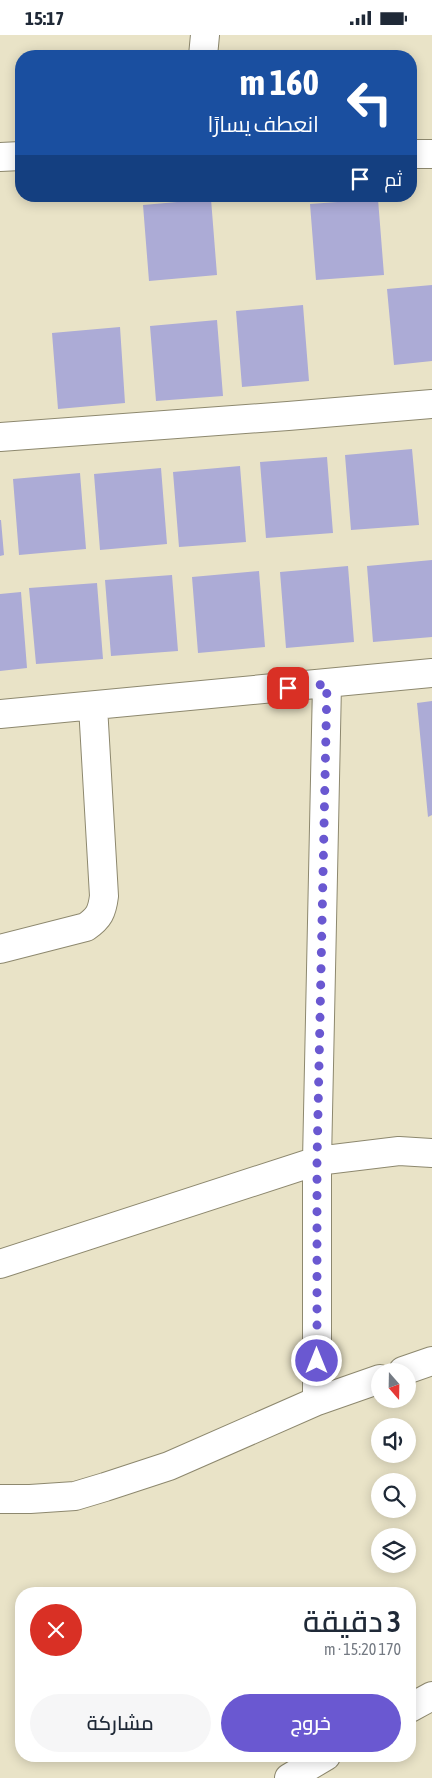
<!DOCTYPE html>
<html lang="ar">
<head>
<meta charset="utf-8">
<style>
	:root { --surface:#fff; --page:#f6f6f7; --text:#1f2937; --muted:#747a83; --accent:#6a58d1 }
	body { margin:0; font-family:"Asap Condensed",Cairo,sans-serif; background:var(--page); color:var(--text); direction:rtl; height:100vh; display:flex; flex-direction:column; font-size:19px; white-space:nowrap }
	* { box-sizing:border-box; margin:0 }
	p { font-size:16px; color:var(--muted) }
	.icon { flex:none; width:28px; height:28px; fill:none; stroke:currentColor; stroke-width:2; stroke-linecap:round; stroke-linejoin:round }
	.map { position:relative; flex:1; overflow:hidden; direction:ltr }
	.panel { position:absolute; left:15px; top:1552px; width:401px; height:175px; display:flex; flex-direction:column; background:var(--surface); border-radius:20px; box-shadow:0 2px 12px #0003; direction:rtl }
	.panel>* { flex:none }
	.top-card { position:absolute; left:15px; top:15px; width:402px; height:152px; border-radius:20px; box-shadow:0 2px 12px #0003; direction:rtl; background:#1a4fa0; color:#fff; overflow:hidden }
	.needle { width:32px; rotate:160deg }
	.buttons { position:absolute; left:371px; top:1328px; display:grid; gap:10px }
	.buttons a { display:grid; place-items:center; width:45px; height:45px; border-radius:50%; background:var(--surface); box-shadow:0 2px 12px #0003; font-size:25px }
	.pin { position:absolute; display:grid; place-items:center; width:42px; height:42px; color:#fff; margin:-21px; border-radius:10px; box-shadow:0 2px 8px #0006 }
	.me { position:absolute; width:55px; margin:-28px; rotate:0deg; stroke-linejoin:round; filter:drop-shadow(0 0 4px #0008) }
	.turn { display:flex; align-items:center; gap:18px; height:105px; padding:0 15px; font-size:22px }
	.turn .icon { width:65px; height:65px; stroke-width:2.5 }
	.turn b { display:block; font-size:35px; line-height:42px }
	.then { display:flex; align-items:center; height:48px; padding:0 15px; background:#0003; gap:10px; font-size:19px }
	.round { display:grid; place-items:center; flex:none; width:52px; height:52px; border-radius:26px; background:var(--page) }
	.overview { display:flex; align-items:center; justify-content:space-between; height:85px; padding:0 15px }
	h1 { font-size:30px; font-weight:600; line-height:38px }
	.cta { display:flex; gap:10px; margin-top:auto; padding:10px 15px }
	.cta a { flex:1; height:58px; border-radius:30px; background:var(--accent); color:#fff; font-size:20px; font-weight:600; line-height:58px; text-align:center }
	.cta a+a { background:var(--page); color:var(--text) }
	.status { display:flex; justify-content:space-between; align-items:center; height:35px; padding:0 25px; background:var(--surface); direction:ltr }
	.status svg { height:14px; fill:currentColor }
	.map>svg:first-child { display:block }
	.building { fill:#acabd6 }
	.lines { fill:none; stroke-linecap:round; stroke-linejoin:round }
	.street-casing { stroke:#8d886e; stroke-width:30 }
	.street { stroke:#fff; stroke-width:28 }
	.route { stroke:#6a58d1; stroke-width:9; stroke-dasharray:0 16.2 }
</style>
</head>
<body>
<div class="status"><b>15:17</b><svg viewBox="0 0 49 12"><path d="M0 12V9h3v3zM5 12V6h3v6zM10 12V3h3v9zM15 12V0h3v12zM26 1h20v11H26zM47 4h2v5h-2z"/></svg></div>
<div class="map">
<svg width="432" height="1743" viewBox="0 0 432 1743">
	<rect width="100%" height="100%" fill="#e9e3c7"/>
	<path class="building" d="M211,164L217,240L149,246L143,170Z
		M378,164L384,240L316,245L310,169Z
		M432,250V326L394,330L387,254Z
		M303,270L309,346L242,352L236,276Z
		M217,285L223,361L156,366L150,291Z
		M120,292L125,368L58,374L52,298Z
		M412,414L419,490L351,495L345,420Z
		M327,422L333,498L266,503L260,427Z
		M240,431L246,507L179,512L173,437Z
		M161,433L167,509L100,515L94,439Z
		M80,438L86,514L19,520L13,444Z
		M0,485H1L4,520L0,521Z
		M432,525V602L373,607L367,531Z
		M348,531L354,607L286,613L280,537Z
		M259,536L265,612L198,618L192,542Z
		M172,540L178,616L111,621L105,545Z
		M97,548L103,624L36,629L29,553Z
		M21,557L27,633L0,636V559Z
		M432,666V780L428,782L417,668Z"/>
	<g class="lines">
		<defs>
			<path id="street" d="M203,21L205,0
				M411,119H432
				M0,122L21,121
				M0,402L288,381L432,369
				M0,679L432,638
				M0,914L86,892C99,883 102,877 104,861L93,671
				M0,1229L317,1126L399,1116L432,1118
				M403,1336L432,1326
				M317,1366V1126L327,649
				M0,1464H30L75,1461L105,1452L169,1431L317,1366L380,1344
				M410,1673L432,1661
				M289,1743L326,1721"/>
		</defs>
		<use href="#street" class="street-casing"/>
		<use href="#street" class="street"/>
	</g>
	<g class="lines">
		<path class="route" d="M288,653L327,649L317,1126V1326"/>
	</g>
</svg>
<div class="buttons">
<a><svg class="needle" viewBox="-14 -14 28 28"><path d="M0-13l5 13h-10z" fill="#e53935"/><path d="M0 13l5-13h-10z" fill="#747a83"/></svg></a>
<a><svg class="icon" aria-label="sound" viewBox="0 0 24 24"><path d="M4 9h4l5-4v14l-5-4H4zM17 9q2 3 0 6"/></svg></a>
<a><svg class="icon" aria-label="search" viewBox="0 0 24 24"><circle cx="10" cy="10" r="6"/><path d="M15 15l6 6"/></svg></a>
<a><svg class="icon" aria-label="layers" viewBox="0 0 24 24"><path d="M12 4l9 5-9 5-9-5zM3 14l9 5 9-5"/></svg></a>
</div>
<div class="pin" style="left:288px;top:653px;background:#d93025"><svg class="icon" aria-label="arrive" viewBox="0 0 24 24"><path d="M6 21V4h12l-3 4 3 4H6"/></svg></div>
<svg class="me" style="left:317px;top:1326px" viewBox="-20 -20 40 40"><circle r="17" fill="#6a58d1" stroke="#fff" stroke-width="3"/><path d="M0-11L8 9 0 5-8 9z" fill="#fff"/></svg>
<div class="top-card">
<div class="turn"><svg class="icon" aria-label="left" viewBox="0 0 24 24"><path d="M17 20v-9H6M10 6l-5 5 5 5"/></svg><div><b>160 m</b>انعطف يسارًا</div></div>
<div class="then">ثم<svg class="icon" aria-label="arrive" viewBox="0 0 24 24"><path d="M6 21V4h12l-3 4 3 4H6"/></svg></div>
</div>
<section class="panel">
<div class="overview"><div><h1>3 دقيقة</h1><p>170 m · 15:20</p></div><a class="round" style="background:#d93025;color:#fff"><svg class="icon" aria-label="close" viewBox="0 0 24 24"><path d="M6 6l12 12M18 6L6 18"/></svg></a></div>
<div class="cta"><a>خروج</a><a>مشاركة</a></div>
</section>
</div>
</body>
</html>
